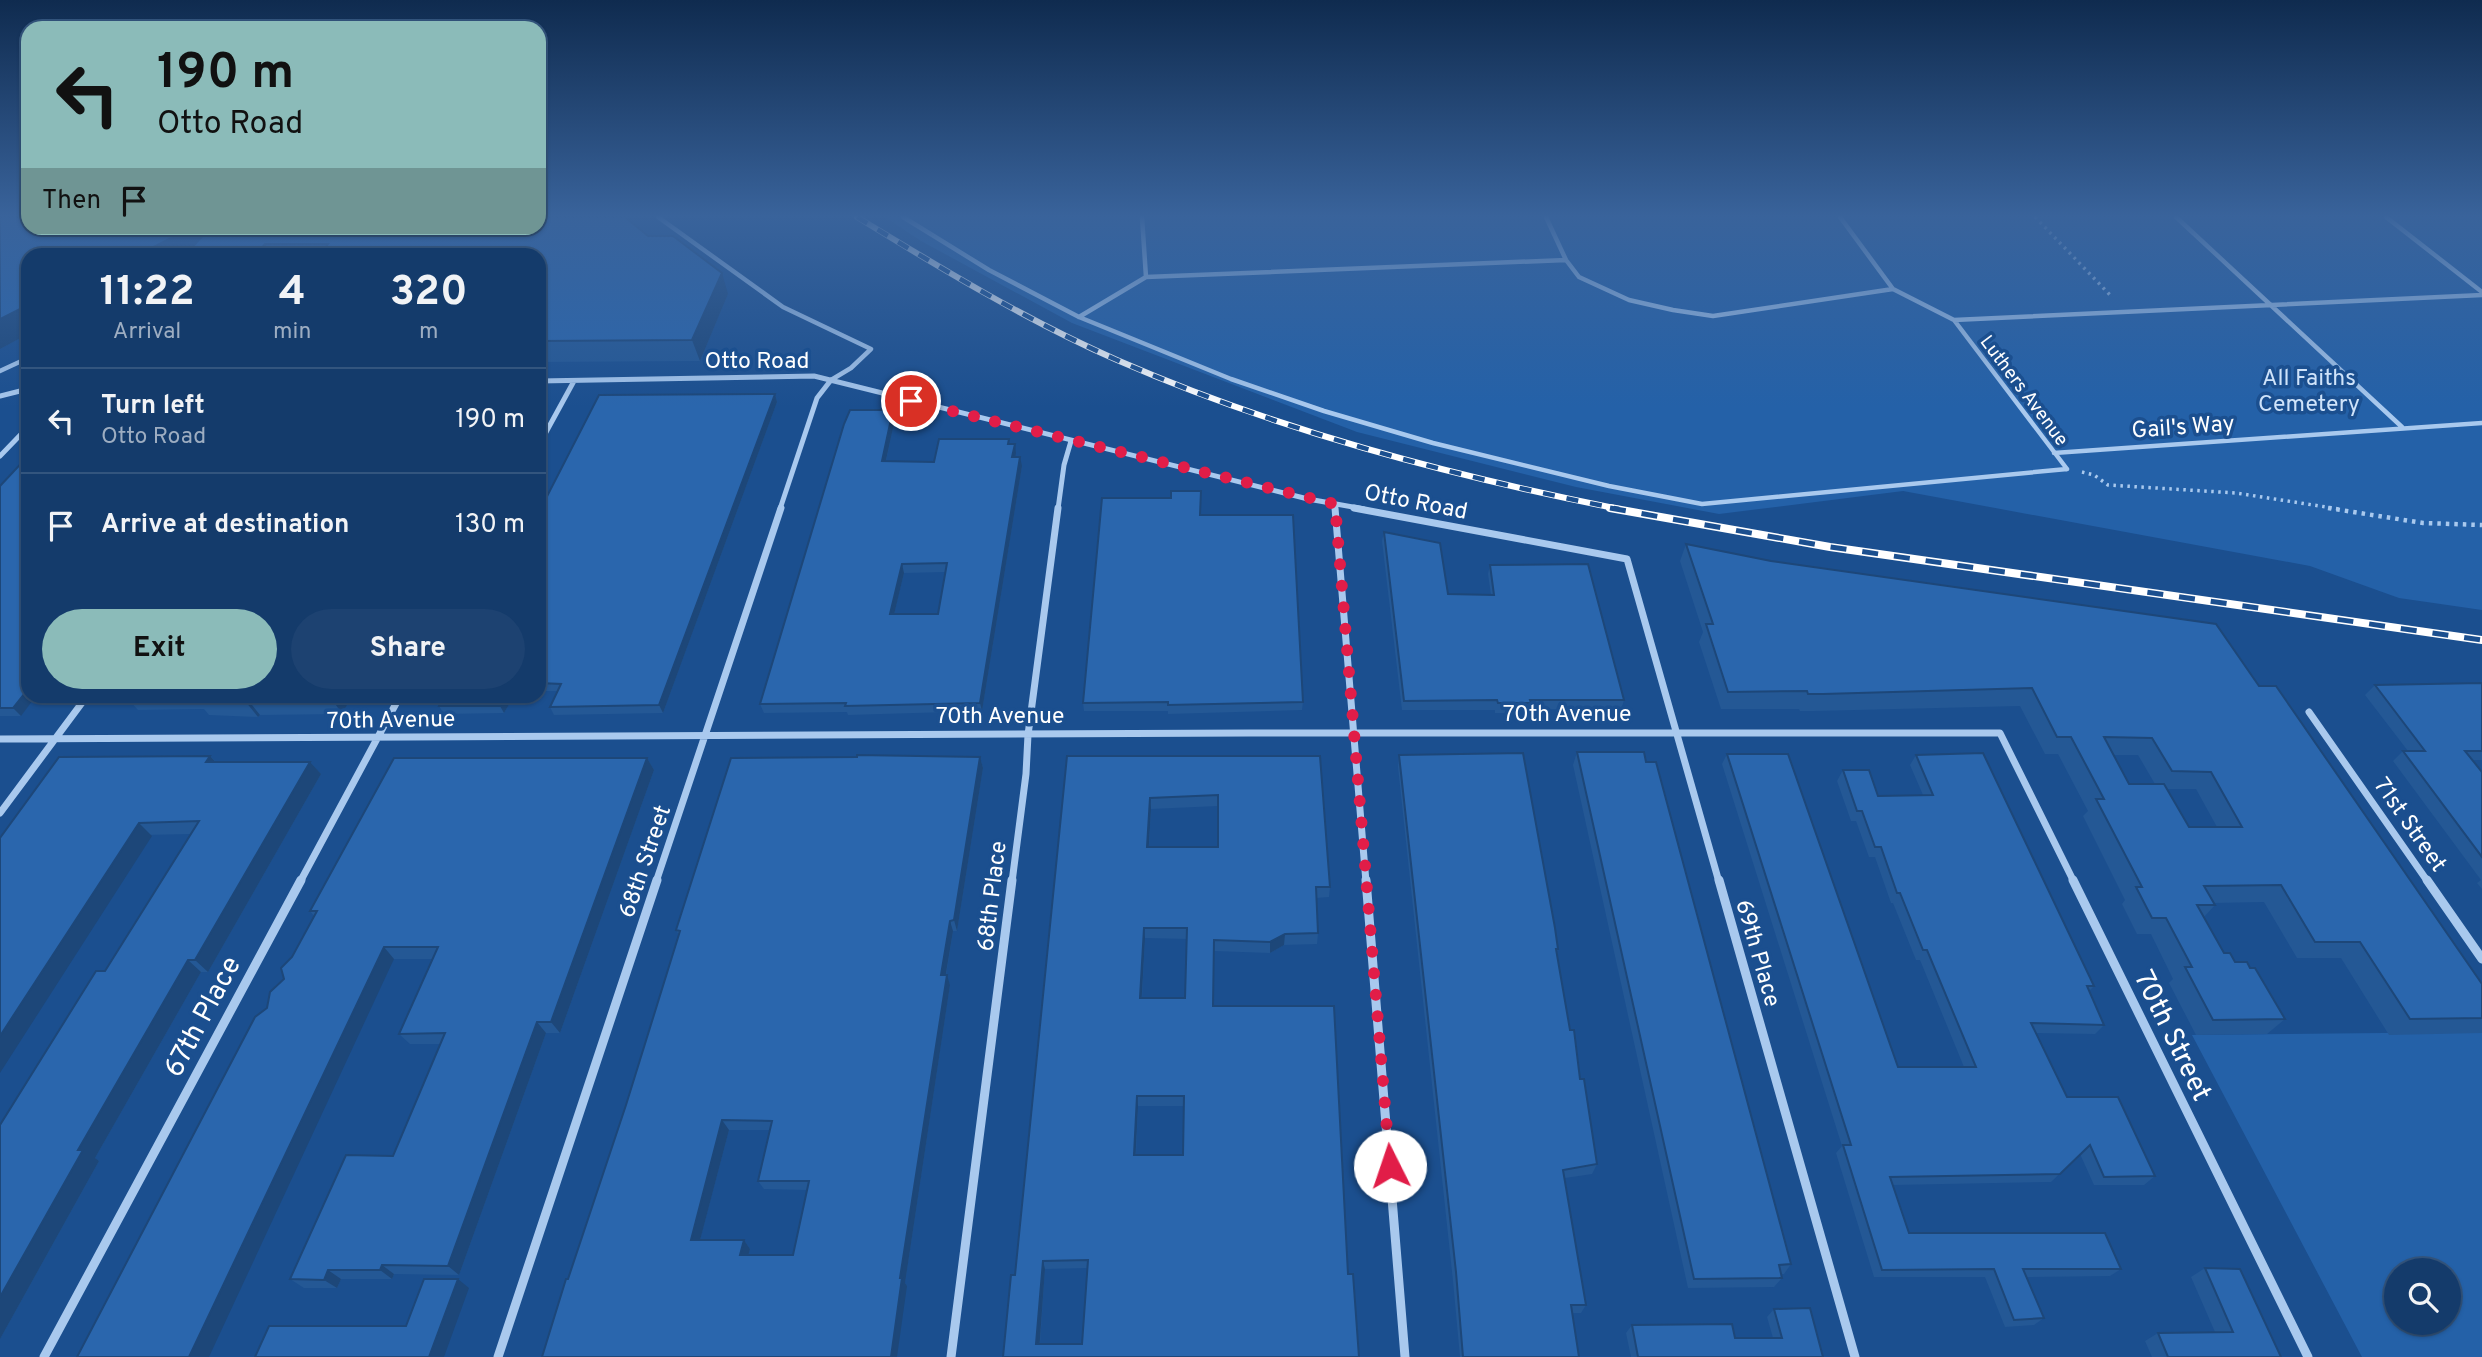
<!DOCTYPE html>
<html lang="en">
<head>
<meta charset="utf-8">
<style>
	:root { --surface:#143b6b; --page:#1d4271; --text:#f1f3f6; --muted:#9dadc1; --line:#33557e; --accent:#8bbbb9 }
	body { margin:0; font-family:Overpass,sans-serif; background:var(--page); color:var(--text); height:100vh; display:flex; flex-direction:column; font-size:26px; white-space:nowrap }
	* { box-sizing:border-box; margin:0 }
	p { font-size:23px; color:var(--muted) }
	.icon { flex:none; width:38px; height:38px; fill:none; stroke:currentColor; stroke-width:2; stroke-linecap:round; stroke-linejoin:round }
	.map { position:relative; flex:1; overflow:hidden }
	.sheet { position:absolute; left:21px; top:248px; width:525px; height:455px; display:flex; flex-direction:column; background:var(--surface); border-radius:21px; box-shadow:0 2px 5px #0004,0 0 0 2px var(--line) }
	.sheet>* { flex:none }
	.hud { position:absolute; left:21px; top:21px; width:525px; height:214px; border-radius:21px; box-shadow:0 2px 5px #0004,0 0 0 2px var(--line); background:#8bbbb9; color:#111; overflow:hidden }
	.controls { position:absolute; left:2384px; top:1258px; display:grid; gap:14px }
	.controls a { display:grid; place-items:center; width:77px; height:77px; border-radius:50%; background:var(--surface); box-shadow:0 2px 5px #0004,0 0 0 2px var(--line); font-size:35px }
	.pin { position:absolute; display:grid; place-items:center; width:60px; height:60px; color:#fff; margin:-30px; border:4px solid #fff; border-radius:50%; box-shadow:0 2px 7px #0007 }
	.me { position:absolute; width:77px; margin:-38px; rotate:356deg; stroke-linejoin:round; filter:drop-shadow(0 0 5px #0008) }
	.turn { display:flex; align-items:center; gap:24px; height:147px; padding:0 21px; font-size:32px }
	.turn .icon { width:91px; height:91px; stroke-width:2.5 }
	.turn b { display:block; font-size:49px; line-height:60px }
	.then { display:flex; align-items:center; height:66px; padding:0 21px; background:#0003; gap:14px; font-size:26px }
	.eta { display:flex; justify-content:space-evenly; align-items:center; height:119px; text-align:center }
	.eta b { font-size:42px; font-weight:700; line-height:49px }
	.button { display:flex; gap:14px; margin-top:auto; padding:14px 21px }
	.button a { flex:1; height:80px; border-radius:42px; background:var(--accent); color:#111; font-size:28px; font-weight:700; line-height:80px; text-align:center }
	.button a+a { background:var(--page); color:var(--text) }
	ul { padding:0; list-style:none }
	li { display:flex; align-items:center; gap:21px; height:105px; padding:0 21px; border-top:2px solid var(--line) }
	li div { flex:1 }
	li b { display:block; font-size:26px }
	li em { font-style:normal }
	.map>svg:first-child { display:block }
	.green { fill:#2461a8; fill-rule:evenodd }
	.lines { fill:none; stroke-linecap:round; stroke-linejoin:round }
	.path-far1 { stroke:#a9c9ee; stroke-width:3.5; stroke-dasharray:2.5 4.5; stroke-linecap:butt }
	.path { stroke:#a9c9ee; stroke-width:4.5; stroke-dasharray:3.5 5; stroke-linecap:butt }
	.lane { stroke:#a9c9ee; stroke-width:4.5 }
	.street-far2 { stroke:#a9c9ee; stroke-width:5 }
	.street-far1 { stroke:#a9c9ee; stroke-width:7 }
	.street { stroke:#a9c9ee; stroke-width:9 }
	.rail-far1-casing { stroke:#fff; stroke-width:6 }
	.rail-casing { stroke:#fff; stroke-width:8 }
	.rail-far1 { stroke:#1b4f8f; stroke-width:4.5; stroke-dasharray:12; stroke-linecap:butt }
	.rail { stroke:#1b4f8f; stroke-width:5; stroke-dasharray:16; stroke-linecap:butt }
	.wall { fill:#245895; fill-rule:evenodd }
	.shaded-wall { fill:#1d4779 }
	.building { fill:#2a66ad; stroke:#1d4779; stroke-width:2; fill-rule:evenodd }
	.route { stroke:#e11d48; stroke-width:12; stroke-dasharray:0 21.6 }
	.labels { text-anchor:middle; stroke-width:7; stroke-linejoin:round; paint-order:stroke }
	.far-street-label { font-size:19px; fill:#fff; stroke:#1b4f8f }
	.street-label { font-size:23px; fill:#fff; stroke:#1b4f8f }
	.park-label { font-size:23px; fill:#cfe3fa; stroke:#1b4f8f }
	.near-street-label { font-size:28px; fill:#fff; stroke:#1b4f8f }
</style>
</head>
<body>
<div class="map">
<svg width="2482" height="1357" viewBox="0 0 2482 1357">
	<rect width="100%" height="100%" fill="#1b4f8f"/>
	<path class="green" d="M885,217H2482V610L2399,598L2310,566L1903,491L1719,514L1576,487L1357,432L1072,323L921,241Z
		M2482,1032V1357H2362L2192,1035ZM2396,1270H2448V1323H2396Z"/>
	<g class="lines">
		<path class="path-far1" d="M2035,217L2112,297
			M2082,472L2094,475L2108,485L2236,493L2339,509"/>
		<path class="path" d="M2328,508L2423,523L2482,525"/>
		<path class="lane" d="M658,217L783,307L871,349L851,368L831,380
			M903,217L989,270L1079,317L1231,379L1324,411L1433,443L1609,486L1702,504L2067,469
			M1142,217L1146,277
			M1546,217L1566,260L1579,277L1629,300L1673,310L1713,316L1893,289
			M1840,217L1893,289L1954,320L2067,469
			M2176,217L2402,427
			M2386,217L2482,292
			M1079,317L1146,277L1566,260
			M1954,320L2482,295
			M0,371L28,358
			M2054,453L2482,423"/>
		<path class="street-far2" d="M539,381L814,376L1308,499L1364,509
			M0,396L28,389
			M539,445L574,381
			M0,456L28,427
			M1335,504V509
			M780,509L817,398L831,380
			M1058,509L1064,465L1071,441"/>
		<path class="street-far1" d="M1335,508L1366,882
			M1354,508L1627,559L1719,882
			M2309,712L2428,882
			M0,739L1250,733H2000L2074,882
			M0,813L87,696
			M300,882L400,696
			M656,882L781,508
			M1012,882L1026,774L1028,735L1058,508"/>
		<path class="street" d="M1366,880L1405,1357
			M1719,880L1855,1357
			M2073,880L2308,1357
			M2427,880L2482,959
			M44,1357L301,880
			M498,1357L657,880
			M951,1357L1012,880"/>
		<defs>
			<path id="rail-far1" d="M857,217C942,269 1026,320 1117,360C1277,430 1448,475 1619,509"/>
			<path id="rail" d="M1610,508L1830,547L2482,640"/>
		</defs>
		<use href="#rail-far1" class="rail-far1-casing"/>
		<use href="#rail" class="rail-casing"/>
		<use href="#rail-far1" class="rail-far1"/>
		<use href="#rail" class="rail"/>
	</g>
	<path class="wall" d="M0,217L648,236L728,294L700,361L539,362V256H28V334L0,349Z
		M775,394L777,402L663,713L554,715L550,707L557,691H539V512Z
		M895,419L886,461L934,462L1009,439V444L1016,453L1015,457L1022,466L982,711L848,715L847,712L764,713L760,704ZM945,572L938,614H894L904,573Z
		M0,486L21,716H0Z
		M1201,515L1303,702L1302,710L1168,714V711H1084L1083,703Z
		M1384,532L1448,594L1491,595L1488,574L1490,565L1624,700L1621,710L1529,709L1528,713H1495V710H1402L1382,541Z
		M1686,544L2259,686L2482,984V1033L2389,1035L2341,958H2297L2264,902L2213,903L2215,905L2204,917L2224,953L2235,962L2285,1019L2267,1034L2196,1035L2169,983L2173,979L2151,934H2137L2122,904L2125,900L2083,816L2088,811L2058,754H2045L2020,706L1814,711H1800L1799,709H1721L1699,642L1703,632L1680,561ZM2113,755H2138L2155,784H2129ZM2166,789H2196L2217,827H2189Z
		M2482,683V760H2473L2482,772V889L2477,883L2481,880L2393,761L2403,751H2408L2365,695L2375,685Z
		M125,696H352L342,714L260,715L258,717L209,715L204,709L138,710Z
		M444,696H514L504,713L444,714L439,706Z
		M1577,752L1791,1264L1784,1274H1781L1782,1278L1774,1287L1688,1288L1573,765Z
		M1727,754L1898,1067H1964L1920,960H1916L1893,903H1891L1875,857H1869L1856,821H1851L1837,781L1843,770L1878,796L1923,795L1910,765L1916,755L2094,986L2089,991L2104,1025L2095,1034L2036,1033L2067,1097L2155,1176L2144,1185H2094L2080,1154L2051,1182L1893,1185L1909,1233L2121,1269L2110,1276L2027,1277L2044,1318L2034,1325L2005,1327L1985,1277H1874L1836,1153L1842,1146L1722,764Z
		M1399,755L1558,949L1556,954L1597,1164L1592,1174L1565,1178L1586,1305L1581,1313H1572L1579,1357H1460L1453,1281L1398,767Z
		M210,756L216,762H310L321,774L208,972H201L95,1158L99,1161L0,1339L105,971L191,834L0,838Z
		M1067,756H1320L1330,887L1329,897L1316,898L1318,933L1317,944L1284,945L1270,953L1214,951V1006L1348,1274L1359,1357H1003L1015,1275ZM1218,806V847H1149L1151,809ZM1145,938L1187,939L1185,998H1142ZM1138,1106H1184L1183,1155H1136ZM1088,1268L1082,1344H1040L1045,1269Z
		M980,757L983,768L957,931H953L946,975L950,985L905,1283L907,1286L568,1279L626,1105L679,935L676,930ZM729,1130H770L758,1181L764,1189L807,1190L793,1255H748L750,1249L744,1240H700Z
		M647,758L654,770L560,1033H546L459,1275L394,1274L392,1279H341L337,1288H304L290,1279L393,1156L440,1044H410L399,1034L433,959H394L267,1008L284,979L292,957L314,916L310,911Z
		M2205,1268L2281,1357H2152L2145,1341L2158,1333L2215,1332L2191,1277Z
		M1774,1309L1823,1357H1631L1626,1333L1632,1325L1735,1338H1773L1767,1317Z"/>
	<path class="shaded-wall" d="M191,228H239L189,256H136Z
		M265,244L271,256H255Z
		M722,273L728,294L700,361L692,340Z
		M28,305V334L0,349V319Z
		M775,394L777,402L663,713L659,705Z
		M893,410L895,419L884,469L882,461Z
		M1015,444L1016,453L1014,466L1012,457Z
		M1020,457L1022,466L982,711L980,703Z
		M902,564L904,573L892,623L890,614Z
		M28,689V696H36L21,716L13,708Z
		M241,696H245L260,715L258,717Z
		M330,696H352L342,714Z
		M505,696H514L504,713L500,706Z
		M210,756L221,768L206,762Z
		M980,757L983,768L957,931L954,920Z
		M647,758L654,770L560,1033L551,1022Z
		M310,762L321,774L208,972L195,960Z
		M1150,798L1151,809L1148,858L1147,847Z
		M139,823L152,836L0,1073V1036Z
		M950,921L953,931L944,985L941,975Z
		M1144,928L1145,938L1141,1009L1140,998Z
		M1285,934L1284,945L1270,953V942Z
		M384,947L394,959L209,1357H189Z
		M188,960L201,972L95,1158L99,1161L0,1339V1297L78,1150Z
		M947,975L950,985L905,1283L907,1286L897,1357H891L900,1278Z
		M537,1022L546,1033L459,1275L448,1266Z
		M1137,1096L1138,1106L1135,1164L1134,1155Z
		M722,1120L729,1130L698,1248L691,1240Z
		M744,1240L750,1249L746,1263L740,1255Z
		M1043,1261L1045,1269L1039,1352L1036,1344Z
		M382,1265L394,1274L392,1279L380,1270Z
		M328,1270L341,1279L337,1288L324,1280Z
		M458,1279L469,1288L444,1357H429Z"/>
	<path class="building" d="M0,217H28V228H191L136,256H28V305L0,319Z
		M539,217H625L648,236H673L722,273L692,340L539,341V256H319L328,244H265L255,256H184L210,228H539Z
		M775,394L659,705L550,707L561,684L539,683V512L599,395Z
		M850,410H893L882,461L934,462L939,439H1009L1008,444H1015L1012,457H1020L980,703L845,706L846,703L760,704L844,424ZM947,563L938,614H890L902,564Z
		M28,456V689L13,708H0V486Z
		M1171,491H1201L1200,515H1293L1303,702L1168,705V702L1083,703L1102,498H1171Z
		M1384,532L1440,543L1448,594L1494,595L1490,565L1588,564L1624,700H1530L1531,703H1498L1497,700L1404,701Z
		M1686,544L1771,561L2216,624L2259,686H2276L2482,984V1018L2410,1019L2360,942H2315L2281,885L2204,886L2215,905H2197L2224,953H2230L2235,962H2247L2250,968H2255L2285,1019L2213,1020L2185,967H2192L2166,918H2152L2136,887H2142L2096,799H2104L2071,737H2057L2032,688L1823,694H1808L1807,691L1728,692L1706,624H1713ZM2104,737L2152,738L2172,771L2211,772L2242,827H2189L2164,784H2129Z
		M2482,683V751H2465L2482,772V857L2403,751H2425L2375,685Z
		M444,696H505L500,706H439Z
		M1577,752H1644L1646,762H1656L1791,1264L1779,1265L1782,1278L1694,1279Z
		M1523,753L1555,928L1558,949H1556L1570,1030H1574L1580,1079H1584L1597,1164L1563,1170L1586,1305H1571L1579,1357H1463L1456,1272L1399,755Z
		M1983,753L2094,986H2087L2104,1025L2031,1023L2067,1097H2118L2155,1176L2104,1177L2090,1145L2060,1174L1890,1177L1909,1233H2105L2121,1269H2023L2044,1318L2014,1320L1994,1269L1882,1270L1843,1145H1851L1727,754H1788L1898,1067H1976L1927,950H1923L1900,893H1897L1881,847H1875L1862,811H1857L1843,770H1869L1878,796L1933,795L1916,755Z
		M857,755L980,757L954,920L950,921L941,975H947L900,1278H902L891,1357H542L566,1279H568L626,1105L680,931L676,930L731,758L857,757ZM722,1120L772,1121L758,1181H809L793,1255H740L744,1240H691Z
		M210,756L206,762H310L195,960H188L78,1150H83L0,1297V1125L96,971H105L199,821L139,823L0,1036V838L59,757Z
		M1067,756H1320L1330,887H1316L1318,933L1285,934L1270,942L1214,940L1213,1006H1334L1348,1274H1353L1359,1357H1003L1011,1275H1015ZM1218,795V847H1147L1150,798ZM1144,928H1187L1185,998H1140ZM1137,1096H1184L1183,1155H1134ZM1088,1260L1082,1344H1036L1043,1261Z
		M394,758H647L551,1022H537L448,1266L382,1265L380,1270H328L324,1280L290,1279L346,1155L393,1156L445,1033L399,1034L438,947H384L189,1357H77L255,1017L267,1008L270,992L284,979L281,968L292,957L317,911H310Z
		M2205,1268L2240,1269L2281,1357H2168L2158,1333L2233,1332Z
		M424,1279H458L429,1357H255L269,1326H406Z
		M1810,1308L1823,1357H1638L1632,1325L1732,1324L1735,1338H1782L1774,1309Z"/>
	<linearGradient id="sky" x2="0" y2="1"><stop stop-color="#0f2b4f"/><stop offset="0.53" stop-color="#39639b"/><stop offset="1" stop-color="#39639b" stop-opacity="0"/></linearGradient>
	<rect width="2482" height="407" fill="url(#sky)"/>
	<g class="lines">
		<path class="route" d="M911,401L1335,504L1390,1166"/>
	</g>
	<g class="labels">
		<g class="far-street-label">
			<text transform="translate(2025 390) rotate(53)" y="7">Luthers Avenue</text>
		</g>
		<g class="street-label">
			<text x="757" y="368">Otto Road</text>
			<text transform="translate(2183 426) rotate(-4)" y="8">Gail's Way</text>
			<text transform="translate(1416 501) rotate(11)" y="8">Otto Road</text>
			<text x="1567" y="721">70th Avenue</text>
			<text x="1000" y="723">70th Avenue</text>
			<text transform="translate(391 719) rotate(-1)" y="8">70th Avenue</text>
			<text transform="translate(2411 824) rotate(55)" y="8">71st Street</text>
			<text transform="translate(644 861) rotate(-71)" y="8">68th Street</text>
			<text transform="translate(991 896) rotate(-83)" y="8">68th Place</text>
			<text transform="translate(1759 953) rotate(74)" y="8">69th Place</text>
		</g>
		<g class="park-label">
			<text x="2309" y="385">All Faiths<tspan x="2309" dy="26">Cemetery</tspan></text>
		</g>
		<g class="near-street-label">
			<text transform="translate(201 1016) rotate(-62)" y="10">67th Place</text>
			<text transform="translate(2174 1035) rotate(64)" y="10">70th Street</text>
		</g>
	</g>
</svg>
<div class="controls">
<a><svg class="icon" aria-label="search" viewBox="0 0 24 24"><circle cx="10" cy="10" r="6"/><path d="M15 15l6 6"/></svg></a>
</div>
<div class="pin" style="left:911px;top:401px;background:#d93025"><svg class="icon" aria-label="arrive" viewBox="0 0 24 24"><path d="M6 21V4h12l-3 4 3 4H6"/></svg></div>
<svg class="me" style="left:1390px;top:1166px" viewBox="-20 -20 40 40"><circle r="19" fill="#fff"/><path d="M0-13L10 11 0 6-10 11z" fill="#e11d48"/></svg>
<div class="hud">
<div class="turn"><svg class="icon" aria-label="left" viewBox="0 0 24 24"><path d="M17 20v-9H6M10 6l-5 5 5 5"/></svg><div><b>190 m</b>Otto Road</div></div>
<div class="then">Then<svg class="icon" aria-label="arrive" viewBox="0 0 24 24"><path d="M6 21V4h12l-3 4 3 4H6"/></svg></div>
</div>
<section class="sheet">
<div class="eta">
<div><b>11:22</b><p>Arrival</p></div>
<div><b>4</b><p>min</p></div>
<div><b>320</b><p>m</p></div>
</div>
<ul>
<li><svg class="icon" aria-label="left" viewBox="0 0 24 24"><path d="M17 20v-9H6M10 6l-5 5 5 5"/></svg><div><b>Turn left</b><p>Otto Road</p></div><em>190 m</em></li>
<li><svg class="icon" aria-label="arrive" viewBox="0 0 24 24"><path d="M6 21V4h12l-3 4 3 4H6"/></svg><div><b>Arrive at destination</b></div><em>130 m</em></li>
</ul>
<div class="button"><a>Exit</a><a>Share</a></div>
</section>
</div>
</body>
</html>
